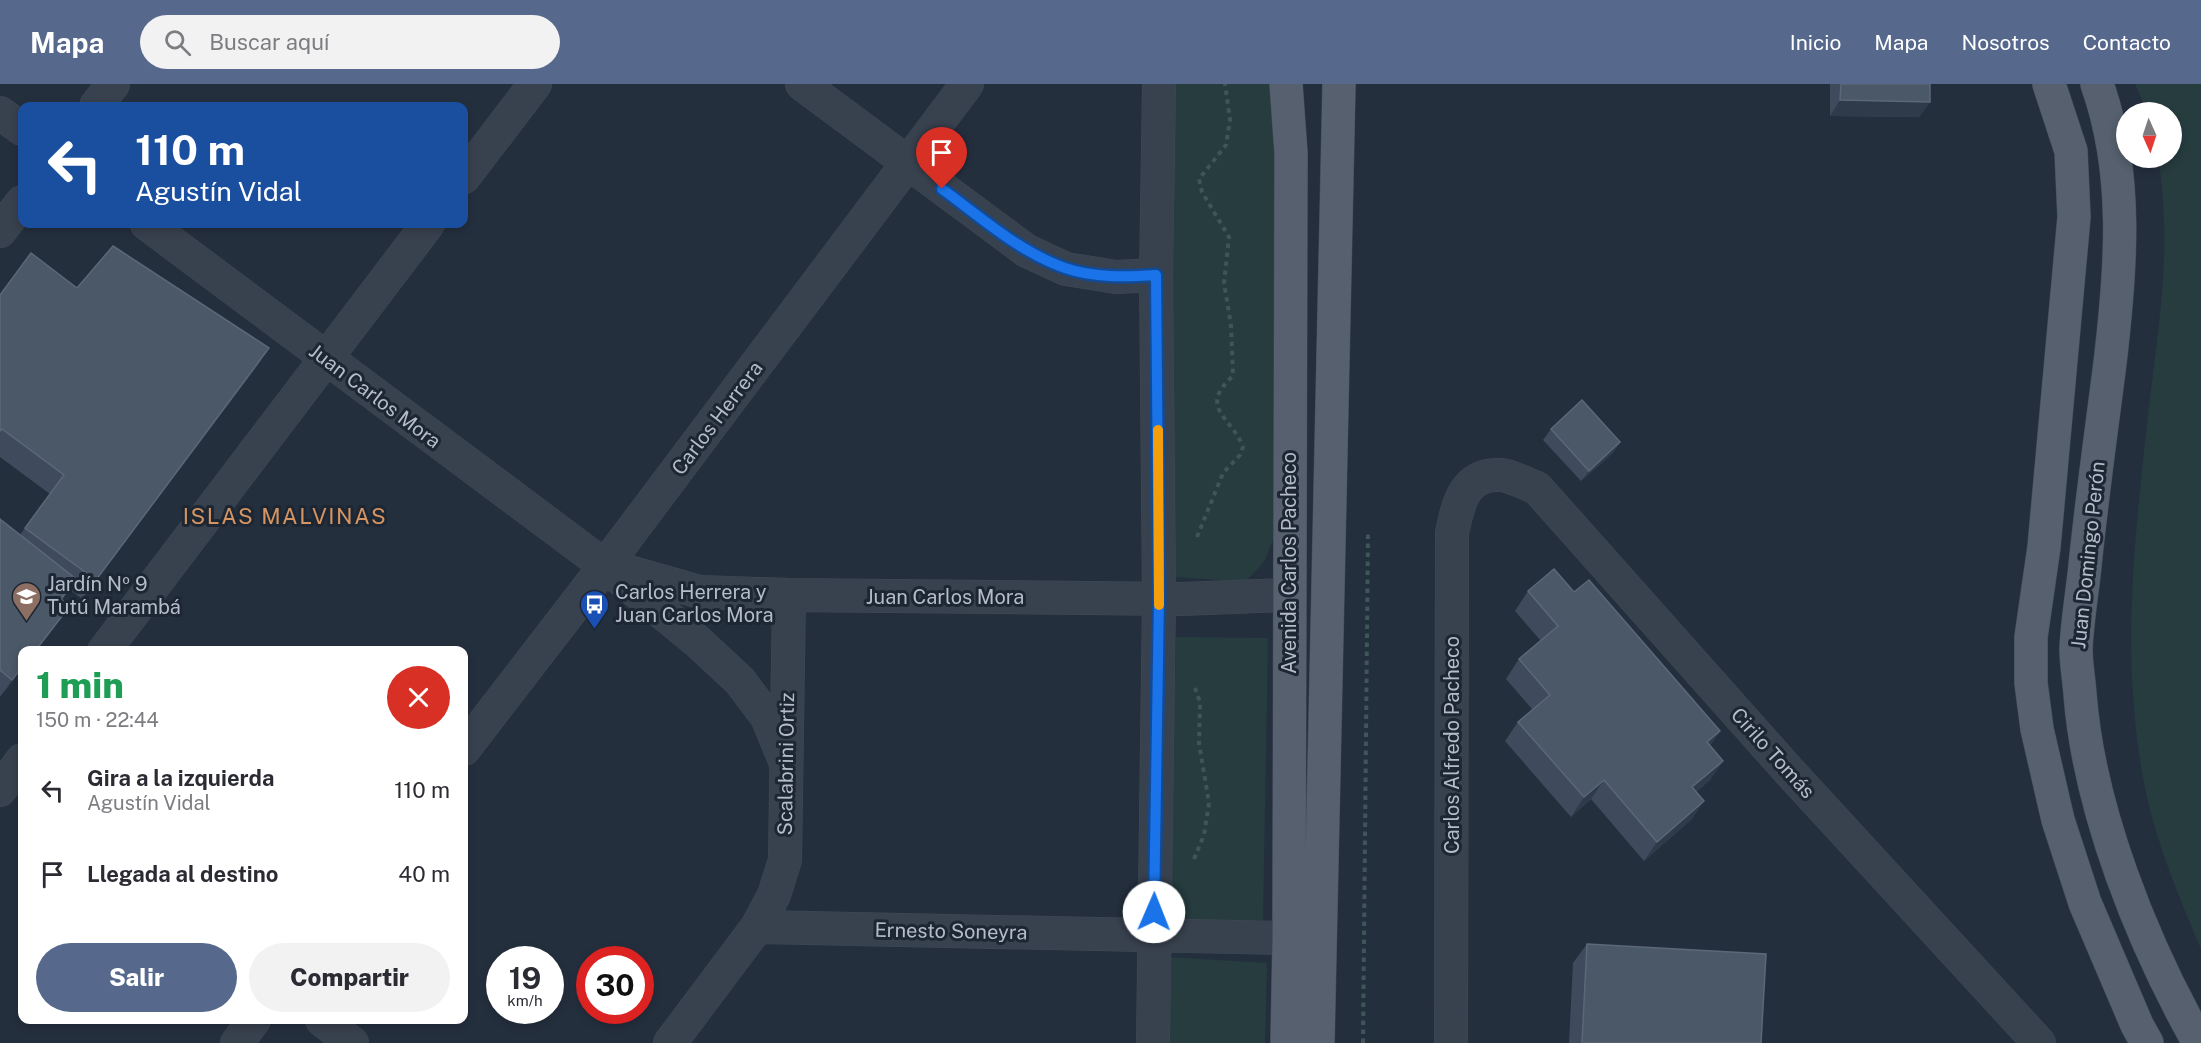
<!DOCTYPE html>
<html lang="es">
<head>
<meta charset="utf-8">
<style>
	:root { --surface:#fff; --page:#f2f2f3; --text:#2b2b33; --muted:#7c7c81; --accent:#56698c }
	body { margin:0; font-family:"Public Sans",sans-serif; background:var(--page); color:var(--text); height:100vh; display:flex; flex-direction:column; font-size:22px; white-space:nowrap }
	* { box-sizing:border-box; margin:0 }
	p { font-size:20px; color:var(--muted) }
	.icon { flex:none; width:33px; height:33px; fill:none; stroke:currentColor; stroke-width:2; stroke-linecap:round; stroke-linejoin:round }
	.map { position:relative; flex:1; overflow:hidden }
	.panel { position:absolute; left:18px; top:562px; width:450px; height:378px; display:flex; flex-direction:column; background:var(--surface); border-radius:12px; box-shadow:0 3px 9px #0003 }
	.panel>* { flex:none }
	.hud { position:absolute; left:18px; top:18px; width:450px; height:126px; border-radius:12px; box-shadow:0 3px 9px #0003; background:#1a4fa0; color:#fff; overflow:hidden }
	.needle { width:39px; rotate:177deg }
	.controls { position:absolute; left:2116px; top:18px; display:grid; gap:12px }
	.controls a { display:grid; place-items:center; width:66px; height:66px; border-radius:50%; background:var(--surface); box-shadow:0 3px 9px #0003; font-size:30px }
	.speed { position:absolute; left:486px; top:862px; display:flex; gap:12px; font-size:30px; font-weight:700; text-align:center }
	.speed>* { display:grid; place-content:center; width:78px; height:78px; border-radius:50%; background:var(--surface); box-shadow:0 3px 9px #0003; line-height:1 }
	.speed small { font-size:15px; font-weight:400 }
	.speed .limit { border:9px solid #d22; background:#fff; color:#111 }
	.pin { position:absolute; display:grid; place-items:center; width:51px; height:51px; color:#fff; margin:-62px -26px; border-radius:50% 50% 50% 0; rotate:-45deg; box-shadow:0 0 6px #0007 }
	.pin .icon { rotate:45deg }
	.me { position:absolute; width:66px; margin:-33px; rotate:1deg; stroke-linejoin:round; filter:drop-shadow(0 0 4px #0008) }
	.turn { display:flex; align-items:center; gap:21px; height:126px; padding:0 18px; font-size:27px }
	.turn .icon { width:78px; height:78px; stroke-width:2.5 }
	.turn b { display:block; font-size:42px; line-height:51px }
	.round { display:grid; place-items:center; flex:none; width:63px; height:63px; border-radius:32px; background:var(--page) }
	.summary { display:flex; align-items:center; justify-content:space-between; height:102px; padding:0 18px }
	h1 { font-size:36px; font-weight:800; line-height:45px; color:#1e9e55 }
	.cta { display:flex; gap:12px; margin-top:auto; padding:12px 18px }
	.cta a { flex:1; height:69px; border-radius:36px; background:var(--accent); color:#fff; font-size:24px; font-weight:800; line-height:69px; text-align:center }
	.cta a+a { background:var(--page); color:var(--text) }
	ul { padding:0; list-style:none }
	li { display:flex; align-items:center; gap:18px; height:84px; padding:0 18px }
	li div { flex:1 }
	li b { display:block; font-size:22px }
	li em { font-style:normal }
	header { display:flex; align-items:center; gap:36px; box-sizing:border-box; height:84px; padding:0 30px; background:var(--accent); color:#fff }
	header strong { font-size:28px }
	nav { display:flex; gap:33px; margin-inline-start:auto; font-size:21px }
	.search { width:420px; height:54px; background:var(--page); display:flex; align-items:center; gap:15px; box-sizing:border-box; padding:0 21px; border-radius:33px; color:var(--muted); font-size:22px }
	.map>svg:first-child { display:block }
	.green { fill:#263c3f }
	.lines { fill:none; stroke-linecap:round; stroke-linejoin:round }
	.minor-casing { stroke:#414a57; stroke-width:34 }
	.major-casing { stroke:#414a57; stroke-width:34 }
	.path { stroke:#3f5557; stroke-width:4; stroke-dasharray:4.5 4.5; stroke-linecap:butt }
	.minor { stroke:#38414e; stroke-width:33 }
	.major { stroke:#56606e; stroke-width:33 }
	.wall { fill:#3f4b5c }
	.shaded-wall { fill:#2f3b4b }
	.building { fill:#4b5868; stroke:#5c6777; stroke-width:1.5 }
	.route-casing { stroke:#114b97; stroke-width:15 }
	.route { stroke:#1a73e8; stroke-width:10 }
	.slow { stroke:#f59e0b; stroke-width:10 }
	.labels { text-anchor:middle; stroke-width:6; stroke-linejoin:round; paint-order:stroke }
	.street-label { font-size:20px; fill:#b4bcc9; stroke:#1d2633 }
	.poi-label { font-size:20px; fill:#b4bcc9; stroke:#1d2633; text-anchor:start }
	.quarter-label { font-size:22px; letter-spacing:1.5px; fill:#d59563; stroke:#1d2633 }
</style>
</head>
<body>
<header>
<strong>Mapa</strong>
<div class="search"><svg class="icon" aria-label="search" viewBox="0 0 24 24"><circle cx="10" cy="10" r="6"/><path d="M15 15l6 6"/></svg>Buscar aquí</div>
<nav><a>Inicio</a><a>Mapa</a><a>Nosotros</a><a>Contacto</a></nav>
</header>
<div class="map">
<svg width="2201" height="959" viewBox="0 0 2201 959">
	<rect width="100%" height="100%" fill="#242f3e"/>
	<path class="green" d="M1171,0H1279L1274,454L1264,478L1245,498L1176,493L1168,482Z
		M2135,0H2201V865C2175,804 2149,741 2140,675C2123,564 2134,460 2146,349C2156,258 2174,165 2158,74H2172V28H2147Z
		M1176,553L1268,554L1263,836H1170Z
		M1168,873L1267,879L1265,959H1168Z"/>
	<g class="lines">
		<defs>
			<path id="minor" d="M802,0L1027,167L1066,185L1116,193L1156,191
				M96,22L113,0
				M0,29L22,45
				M464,93L535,0
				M147,140L605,482L697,557L740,597L767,633L785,677
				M0,147L22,118
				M619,485L700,508L789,511L1181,515L1288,511
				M104,567L428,140
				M464,665L605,482L967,0
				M0,706L22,676
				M757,843L774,811L785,776L789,511
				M322,936L352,959
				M237,959L254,936
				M670,959L757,843L1289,854
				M1153,959L1159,514L1156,191L1159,0
				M1451,959L1452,449C1458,420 1464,389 1501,391C1512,392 1526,400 1537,404L1788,686L2039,959"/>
			<path id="major" d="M1286,0L1291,69L1289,854L1287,959
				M2049,0L2071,67L2074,133L2044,463L2031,553V599L2037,645L2058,736L2085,819L2137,941L2147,959
				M2097,0C2129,90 2121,186 2110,279C2101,350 2091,420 2084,491C2081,516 2077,541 2076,565C2076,580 2079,595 2080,610C2089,726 2142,858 2199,959
				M1318,959L1339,0"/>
		</defs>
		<use href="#minor" class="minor-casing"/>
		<use href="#major" class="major-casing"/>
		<path class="path" d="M1197,453L1223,389L1240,371L1243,363C1232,333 1197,324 1233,292L1231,241L1224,199L1229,153L1202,108L1199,95L1226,61L1230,36L1225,0
			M1194,775L1204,751L1209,719L1199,659L1200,618L1195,604
			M1363,959L1368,447"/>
		<use href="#minor" class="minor"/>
		<use href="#major" class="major"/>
	</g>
	<path class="wall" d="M1830,0H1930V18L1919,33L1830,32Z
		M77,204L269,264L82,515L69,505L62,516L70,522L36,567H22V585L0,613V435L20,451L50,410L0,373V211Z
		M1551,345L1620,358L1613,369L1581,397L1543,356Z
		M1528,507L1574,508L1720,647L1710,662L1723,677L1710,696L1696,708L1704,717L1691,736L1644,777L1591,715L1571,733L1505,657L1518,638L1533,626L1506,595L1519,575L1541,557L1515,527Z
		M1587,860L1761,959H1569L1573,879Z"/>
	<path class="shaded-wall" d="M1840,16L1930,18L1919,33L1830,32Z
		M269,264L256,284L82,515L96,496Z
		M1620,358L1613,369L1581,397L1589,387Z
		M70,522L36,567H35Z
		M22,583V585L0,613L12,596Z
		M1720,647L1707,666V658Z
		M1723,677L1710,696L1679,723L1692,703Z
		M1604,696L1591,715L1571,733L1584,713Z
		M1704,717L1691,736L1644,777L1657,758Z"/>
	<path class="building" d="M1841,0H1930V18L1840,16Z
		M113,162L269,264L96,496L25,444L64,391L2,345L0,347V211L31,169L77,204Z
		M1582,316L1620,358L1589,387L1551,345Z
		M0,435L76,495L61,515L70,522L35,567H22V583L12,596L0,586Z
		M1554,485L1574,508L1589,496L1720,647L1707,658L1723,677L1692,703L1704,717L1657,758L1604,696L1584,713L1518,638L1550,611L1519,575L1558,542L1528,507Z
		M1587,860L1766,870L1761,959H1582Z"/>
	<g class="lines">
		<defs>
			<path id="route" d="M942,105C981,133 1019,168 1065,184C1094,194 1126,193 1156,191L1159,514L1154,828"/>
		</defs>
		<use href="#route" class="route-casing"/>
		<use href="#route" class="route"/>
		<path class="slow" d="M1158,346L1159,521"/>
	</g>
	<defs>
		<symbol id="school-pin" viewBox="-11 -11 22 30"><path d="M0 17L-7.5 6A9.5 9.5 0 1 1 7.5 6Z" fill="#8d6e63" stroke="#1d2633"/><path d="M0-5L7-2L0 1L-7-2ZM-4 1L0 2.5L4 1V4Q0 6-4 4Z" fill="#fff"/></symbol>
		<symbol id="bus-pin" viewBox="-11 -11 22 30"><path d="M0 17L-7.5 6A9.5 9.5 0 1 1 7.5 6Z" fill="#1a4fb4" stroke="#1d2633"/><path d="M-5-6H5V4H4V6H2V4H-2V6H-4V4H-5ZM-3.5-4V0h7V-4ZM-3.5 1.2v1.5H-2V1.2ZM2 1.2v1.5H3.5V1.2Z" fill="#fff"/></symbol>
	</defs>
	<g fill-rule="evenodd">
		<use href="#school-pin" x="10" y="496" width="33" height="45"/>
		<use href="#bus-pin" x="578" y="504" width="33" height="45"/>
	</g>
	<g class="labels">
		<g class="street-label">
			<text transform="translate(375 312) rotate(37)" y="7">Juan Carlos Mora</text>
			<text transform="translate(717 334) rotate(-53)" y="7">Carlos Herrera</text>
			<text transform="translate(2088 471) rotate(-84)" y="7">Juan Domingo Perón</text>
			<text transform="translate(1289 479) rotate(-90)" y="7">Avenida Carlos Pacheco</text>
			<text x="945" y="520">Juan Carlos Mora</text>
			<text transform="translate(1452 661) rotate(-90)" y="7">Carlos Alfredo Pacheco</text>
			<text transform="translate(1773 669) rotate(48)" y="7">Cirilo Tomás</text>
			<text transform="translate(786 680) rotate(-89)" y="7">Scalabrini Ortiz</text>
			<text transform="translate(951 847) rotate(1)" y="7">Ernesto Soneyra</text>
		</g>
		<g class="poi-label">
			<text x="47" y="507">Jardín Nº 9<tspan x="47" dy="23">Tutú Marambá</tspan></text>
			<text x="615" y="515">Carlos Herrera y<tspan x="615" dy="23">Juan Carlos Mora</tspan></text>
		</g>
		<g class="quarter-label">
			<text x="285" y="440">ISLAS MALVINAS</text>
		</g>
	</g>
</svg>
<div class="controls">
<a><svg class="needle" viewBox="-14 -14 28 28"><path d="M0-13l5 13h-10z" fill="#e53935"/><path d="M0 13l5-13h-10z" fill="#7c7c81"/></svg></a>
</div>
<div class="speed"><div>19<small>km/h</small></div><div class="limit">30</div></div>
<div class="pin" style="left:942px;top:105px;background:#d93025"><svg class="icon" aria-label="arrive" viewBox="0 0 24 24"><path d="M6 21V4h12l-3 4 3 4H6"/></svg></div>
<svg class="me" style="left:1154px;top:828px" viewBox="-20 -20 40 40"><circle r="19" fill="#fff"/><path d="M0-13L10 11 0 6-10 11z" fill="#1a73e8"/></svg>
<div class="hud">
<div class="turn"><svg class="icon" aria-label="left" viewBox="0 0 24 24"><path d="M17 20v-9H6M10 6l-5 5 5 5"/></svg><div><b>110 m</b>Agustín Vidal</div></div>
</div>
<section class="panel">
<div class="summary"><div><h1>1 min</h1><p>150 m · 22:44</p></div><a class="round" style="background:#d93025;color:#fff"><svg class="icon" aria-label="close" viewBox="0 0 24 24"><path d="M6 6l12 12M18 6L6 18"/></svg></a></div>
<ul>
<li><svg class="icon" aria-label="left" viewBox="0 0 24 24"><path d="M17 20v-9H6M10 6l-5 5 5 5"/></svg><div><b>Gira a la izquierda</b><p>Agustín Vidal</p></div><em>110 m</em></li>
<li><svg class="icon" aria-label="arrive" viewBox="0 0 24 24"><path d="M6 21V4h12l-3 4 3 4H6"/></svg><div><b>Llegada al destino</b></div><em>40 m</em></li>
</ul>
<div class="cta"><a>Salir</a><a>Compartir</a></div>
</section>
</div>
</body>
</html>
